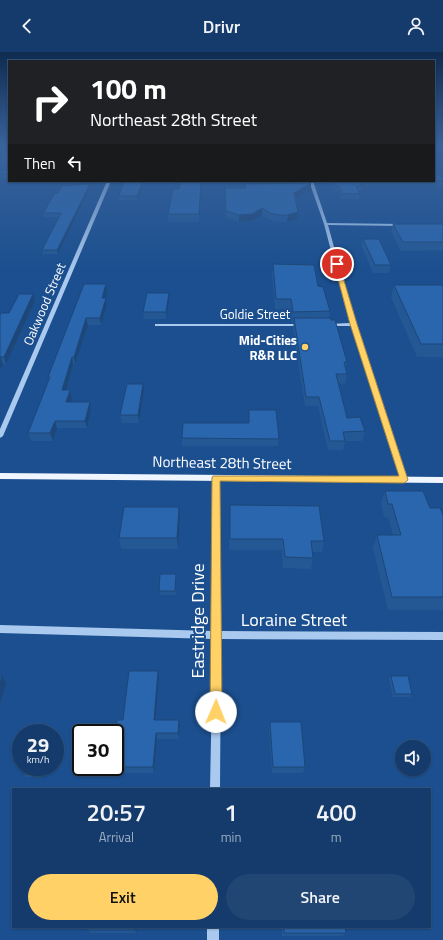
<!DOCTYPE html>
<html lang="en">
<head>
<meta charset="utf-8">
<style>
	:root { --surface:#143b6b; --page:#214673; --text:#f1f3f6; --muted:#9dadc1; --line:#33557e; --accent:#ffd166 }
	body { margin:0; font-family:"Titillium Web",sans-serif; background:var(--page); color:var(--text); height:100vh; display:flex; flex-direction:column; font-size:15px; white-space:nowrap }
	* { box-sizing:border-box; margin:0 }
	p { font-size:13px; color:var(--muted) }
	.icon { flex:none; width:22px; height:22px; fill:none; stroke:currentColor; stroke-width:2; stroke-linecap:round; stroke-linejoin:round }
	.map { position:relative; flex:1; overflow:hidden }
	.panel { position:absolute; left:12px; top:736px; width:419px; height:140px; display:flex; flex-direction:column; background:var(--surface); border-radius:0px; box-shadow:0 1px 3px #0004,0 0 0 1px var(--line) }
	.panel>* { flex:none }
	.banner { position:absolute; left:8px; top:8px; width:427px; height:122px; border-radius:0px; box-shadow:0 1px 3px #0004,0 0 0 1px var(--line); background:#202124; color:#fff; overflow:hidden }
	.fabs { position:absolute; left:395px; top:688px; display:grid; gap:8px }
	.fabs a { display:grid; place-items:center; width:36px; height:36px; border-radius:50%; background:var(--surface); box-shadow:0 1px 3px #0004,0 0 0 1px var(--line); font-size:20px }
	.speed { position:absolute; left:12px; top:672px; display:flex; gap:8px; font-size:20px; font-weight:700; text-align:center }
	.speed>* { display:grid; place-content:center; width:52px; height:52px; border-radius:50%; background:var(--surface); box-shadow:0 1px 3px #0004,0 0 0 1px var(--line); line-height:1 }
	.speed small { font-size:10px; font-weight:400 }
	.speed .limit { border:2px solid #111; border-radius:6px; background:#fff; color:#111 }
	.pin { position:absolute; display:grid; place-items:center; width:34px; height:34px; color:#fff; margin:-17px; border:2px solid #fff; border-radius:50%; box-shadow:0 1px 4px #0007 }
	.me { position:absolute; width:44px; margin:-22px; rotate:1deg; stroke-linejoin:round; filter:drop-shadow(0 0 3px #0008) }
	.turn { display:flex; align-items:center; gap:14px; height:84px; padding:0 16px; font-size:18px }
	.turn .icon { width:52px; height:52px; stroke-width:2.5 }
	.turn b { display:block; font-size:28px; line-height:34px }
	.then { display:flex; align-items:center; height:38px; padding:0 16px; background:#0003; gap:8px; font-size:15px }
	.eta { display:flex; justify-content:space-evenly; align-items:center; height:68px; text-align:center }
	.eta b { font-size:24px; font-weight:600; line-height:28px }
	.button { display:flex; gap:8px; margin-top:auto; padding:8px 16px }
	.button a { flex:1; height:46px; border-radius:24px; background:var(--accent); color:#111; font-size:16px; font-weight:600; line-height:46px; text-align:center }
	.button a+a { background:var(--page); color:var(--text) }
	header { display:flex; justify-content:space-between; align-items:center; height:52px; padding:0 16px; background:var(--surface); font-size:18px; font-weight:600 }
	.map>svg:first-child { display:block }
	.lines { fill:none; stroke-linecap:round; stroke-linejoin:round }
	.minor { fill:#a9c9ee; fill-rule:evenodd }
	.major { fill:#f0f6ff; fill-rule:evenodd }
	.wall { fill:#245895 }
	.shaded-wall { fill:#1d4779 }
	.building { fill:#2a66ad; stroke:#1d4779 }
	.route { fill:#ffd166; stroke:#a68842 }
	.poi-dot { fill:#ffd166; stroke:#1b4f8f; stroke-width:1.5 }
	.labels { text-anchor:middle; stroke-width:4; stroke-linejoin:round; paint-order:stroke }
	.far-street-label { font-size:13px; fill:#fff; stroke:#1b4f8f }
	.far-poi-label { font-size:13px; font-weight:bold; fill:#fff; stroke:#1b4f8f; text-anchor:end }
	.street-label { font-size:15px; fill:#fff; stroke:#1b4f8f }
	.near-street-label { font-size:18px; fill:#fff; stroke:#1b4f8f }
</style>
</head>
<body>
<header><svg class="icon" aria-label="back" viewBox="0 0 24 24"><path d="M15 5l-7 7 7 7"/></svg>Drivr<svg class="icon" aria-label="person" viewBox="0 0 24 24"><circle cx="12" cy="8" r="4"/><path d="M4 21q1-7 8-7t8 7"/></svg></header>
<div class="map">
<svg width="443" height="888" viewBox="0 0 443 888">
	<rect width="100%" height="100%" fill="#1b4f8f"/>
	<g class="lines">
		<path class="minor" d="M107,129H111L3,384L0,386V377Z
			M309,129H313L327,171L401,172L403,173L401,174L328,173L355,272L407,428L406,430H402L401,428L351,274H328L326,273L328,272L350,271L324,172Z
			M155,272H303L305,273L303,274H155Z
			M214,424H218L219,426L221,579L443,580V588L221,587L220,737H210L213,587L0,581V573L213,579V426Z
			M207,875H219V888H207Z"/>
		<path class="major" d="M0,421L443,425V431L0,427Z"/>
	</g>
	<path class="wall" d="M0,95H9V98H7Z
		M9,99V126H0V118H8H0V108Z
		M434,116L436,118L434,122L443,127V134H362L361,139H359L360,142L359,147H341L338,139H334L330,129H434Z
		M124,129H144L138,148H119V144Z
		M202,129L199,170H168V162L179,137Z
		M245,132L311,138L295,147L297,167L287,170H278L270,168L262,163L252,169L239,170L226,166L225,136H245Z
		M90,136L58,202H43L42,198L59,165H44L43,161L58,141Z
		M393,172H443V198L401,199L391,180Z
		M363,187L391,213L389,221H373L362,195Z
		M273,212L318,234L330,259L329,266L347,310L346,315L347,322L345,332L338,331L347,366L365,379L362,389H345L343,398H328L318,354H305L293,275L294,270H292L290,257H275L272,222Z
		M84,232L107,239L105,246H106L107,253L101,273H88L75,312H73L66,338H70L72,346L70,350H90L91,357L87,376H57L53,389H31L28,381L49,328L48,325Z
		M394,233L443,234V305H417L391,245Z
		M33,242L35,249L6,312H3L0,318V263L9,261Z
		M169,248L166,267H144L143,260Z
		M144,339L139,371H122L120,363Z
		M249,358L279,387L278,394H182V386L249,371Z
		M385,439L430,456L443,463V558H388L373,496L377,483H393L388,465H384L381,451Z
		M230,453L324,489L322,500H313V506L311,517L283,516L282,498H229Z
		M180,466L178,497H121L119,486Z
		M176,526V543H160L159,539Z
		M158,619L159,625L155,668L180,674L179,687H157L154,721H113L111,715L123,668Z
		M391,624L412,642L410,645H393L389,627Z
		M270,670L305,715L303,721H272L269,676Z
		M25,715H44L42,726L25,725L23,722Z
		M137,875V881H91L87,878Z
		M282,875H345L346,881L342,884H282Z"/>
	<path class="shaded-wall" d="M5,95H6L7,98L0,106V101Z
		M143,129H144L138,148L137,144Z
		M201,129H202L199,170V162Z
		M311,131V138L294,148V141Z
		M90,132V136L58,202L57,198Z
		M262,156V163L252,169L239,170V163Z
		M298,160L297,167L287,170L288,163Z
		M106,232L107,239L103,253L102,246Z
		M169,241V248L166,267V260Z
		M33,242L35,249L6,312L4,305Z
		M106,246L107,253L101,273L100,266Z
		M86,266L88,273L75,312L74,305Z
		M0,305L3,312L0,318Z
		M72,305L73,312L64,346L62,338Z
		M143,332L144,339L139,371L138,363Z
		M70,338L72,346L68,357L66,350Z
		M90,350L91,357L87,376L85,369Z
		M55,369L57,376L53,389L50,381Z
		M179,455L180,466L178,497L177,486Z
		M158,619L159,625L155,674L154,668Z
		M2,624L6,631L0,652V631Z
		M179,668L180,674L179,687L178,681Z
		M156,681L157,687L154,721L153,715Z
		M42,715H44L42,726L40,723Z
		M135,875H137V881L135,878Z"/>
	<path class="building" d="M0,95H5L0,101Z
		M9,99V114H0V108Z
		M9,116V122H0V118H8Z
		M434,121V122L440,123L443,127V129H434Z
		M124,129H143L137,144H119Z
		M181,129H201L199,162H168L173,137H179Z
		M333,129H359L362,134H356L360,142H342L339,134H335Z
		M311,131L294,141L298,160L288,163H278L270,161L262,156L252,162L239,163L226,159L225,136H246L245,132Z
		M90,132L57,198H42L61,161H43L55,141H58L62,134Z
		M393,172H443V190H403Z
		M363,187H379L391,213H375Z
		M273,212L314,213L318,234L323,235L330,259L293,260L291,247H276Z
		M84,232H106L102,246H106L100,266H86L74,305H72L62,338H70L66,350H90L85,369H55L50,381H28L50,325H48Z
		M394,233H442L443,234V292H421Z
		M147,241H169L166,260H143Z
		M19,242H33L4,305H0V306V263L1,261H9Z
		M294,266H331V268H335L347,310H344L347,322H336L347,366L360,365L365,379L343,380L345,389H330L319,345H306Z
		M127,332H143L138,363H120Z
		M249,358H276L279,387L182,386L183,371H249Z
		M385,439H423L430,456H440L443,463V545H392L377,483H401L392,452H388Z
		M230,453L319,454L324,489H311L313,506L285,505L283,487H230Z
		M124,455H179L177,486H119Z
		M160,522H176L175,539H159Z
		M129,619H158L154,668H179L178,681H156L153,715H115V681L117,668H123Z
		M0,624H2L0,631Z
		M391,624H408L412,642H395Z
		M270,670H301L305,715H273Z
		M25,715H42L40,723L23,722Z
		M88,875H135V878H87Z
		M284,875H345L346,881H284Z"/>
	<linearGradient id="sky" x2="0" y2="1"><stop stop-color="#0f2b4f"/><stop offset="0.43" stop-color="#39639b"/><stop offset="1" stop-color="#39639b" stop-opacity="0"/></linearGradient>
	<rect width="443" height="219" fill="url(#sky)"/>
	<path class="route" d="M337,210L339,212L357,272L408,428L404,431L220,429L222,660L221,664L216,666L212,664L210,660L212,426L213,424H399L350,272L334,212Z"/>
	<circle class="poi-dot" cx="305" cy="295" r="4"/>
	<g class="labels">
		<g class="far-street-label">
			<text transform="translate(44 252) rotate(-67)" y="5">Oakwood Street</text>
			<text x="255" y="267">Goldie Street</text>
		</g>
		<g class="far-poi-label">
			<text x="297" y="293">Mid-Cities<tspan x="297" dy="15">R&amp;R LLC</tspan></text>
		</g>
		<g class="street-label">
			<text transform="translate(222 411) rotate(1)" y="5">Northeast 28th Street</text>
		</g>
		<g class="near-street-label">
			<text x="294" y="574">Loraine Street</text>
			<text transform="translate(198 569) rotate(-90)" y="6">Eastridge Drive</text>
		</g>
	</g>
</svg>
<div class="fabs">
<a><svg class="icon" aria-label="sound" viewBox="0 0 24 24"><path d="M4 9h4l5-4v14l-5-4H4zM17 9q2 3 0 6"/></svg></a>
</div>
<div class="speed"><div>29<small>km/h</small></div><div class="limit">30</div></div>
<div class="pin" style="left:337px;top:212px;background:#d93025"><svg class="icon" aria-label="arrive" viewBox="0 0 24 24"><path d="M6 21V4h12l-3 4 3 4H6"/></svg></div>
<svg class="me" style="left:216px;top:660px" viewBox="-20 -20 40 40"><circle r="19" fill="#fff"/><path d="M0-13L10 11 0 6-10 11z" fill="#ffd166"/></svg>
<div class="banner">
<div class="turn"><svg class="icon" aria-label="right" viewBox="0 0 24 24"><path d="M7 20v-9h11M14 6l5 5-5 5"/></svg><div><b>100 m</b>Northeast 28th Street</div></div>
<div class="then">Then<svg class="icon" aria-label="left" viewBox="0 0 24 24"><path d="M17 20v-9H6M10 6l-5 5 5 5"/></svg></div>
</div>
<section class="panel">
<div class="eta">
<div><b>20:57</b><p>Arrival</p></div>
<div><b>1</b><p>min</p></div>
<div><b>400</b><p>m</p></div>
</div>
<div class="button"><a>Exit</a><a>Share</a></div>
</section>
</div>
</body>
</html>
